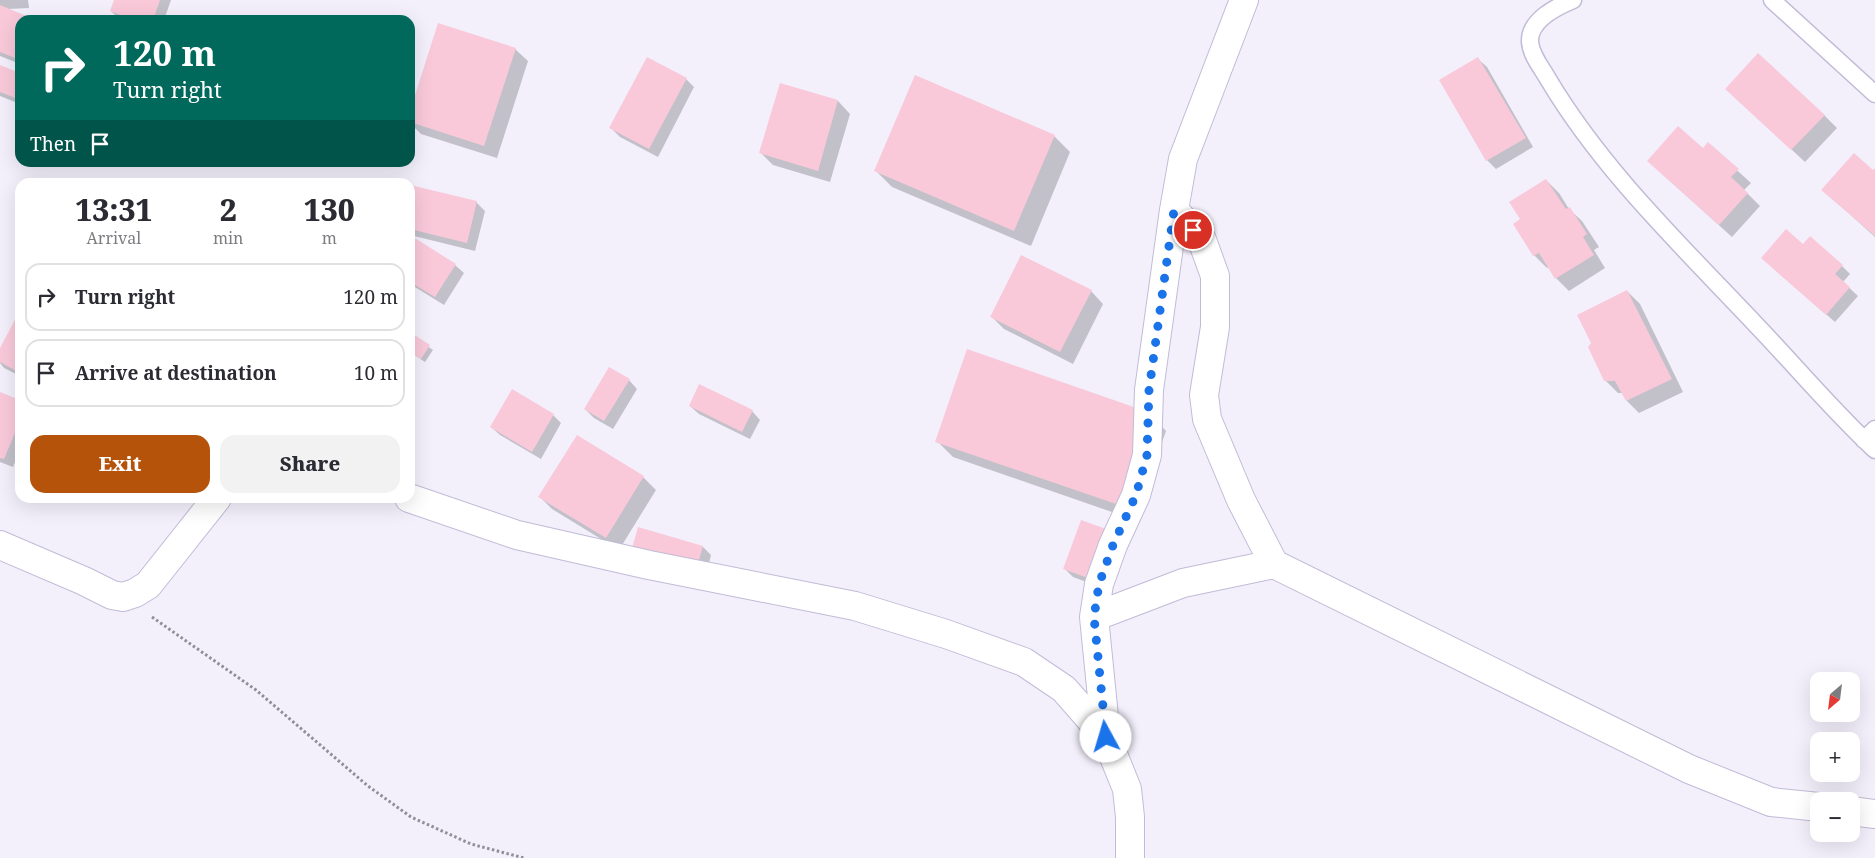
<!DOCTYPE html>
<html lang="en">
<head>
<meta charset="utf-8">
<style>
	:root { --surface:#fff; --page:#f2f2f3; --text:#2b2b33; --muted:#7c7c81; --line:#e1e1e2; --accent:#b45309 }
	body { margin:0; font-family:"Noto Serif",serif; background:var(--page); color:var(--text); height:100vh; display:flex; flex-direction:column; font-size:19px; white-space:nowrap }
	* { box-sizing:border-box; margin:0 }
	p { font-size:16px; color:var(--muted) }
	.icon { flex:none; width:28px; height:28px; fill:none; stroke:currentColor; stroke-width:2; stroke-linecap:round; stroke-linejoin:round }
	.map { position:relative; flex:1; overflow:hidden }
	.details { position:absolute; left:15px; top:178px; width:400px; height:325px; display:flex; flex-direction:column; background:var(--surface); border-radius:15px; box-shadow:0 5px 20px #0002 }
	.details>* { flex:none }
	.guide { position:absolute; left:15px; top:15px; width:400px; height:152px; border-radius:15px; box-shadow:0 5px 20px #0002; background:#00695c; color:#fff; overflow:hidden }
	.needle { width:32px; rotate:208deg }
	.controls { position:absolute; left:1810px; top:672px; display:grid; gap:10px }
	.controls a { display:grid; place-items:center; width:50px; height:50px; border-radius:10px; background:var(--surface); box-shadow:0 5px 20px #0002; font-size:25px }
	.pin { position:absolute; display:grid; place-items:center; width:42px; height:42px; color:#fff; margin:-21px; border:2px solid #fff; border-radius:50%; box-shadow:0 1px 5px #0007 }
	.me { position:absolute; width:55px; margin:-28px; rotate:354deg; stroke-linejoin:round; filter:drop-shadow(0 0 4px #0008) }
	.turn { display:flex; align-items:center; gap:18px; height:105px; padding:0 15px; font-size:22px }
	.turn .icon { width:65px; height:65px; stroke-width:2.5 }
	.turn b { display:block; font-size:35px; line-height:42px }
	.then { display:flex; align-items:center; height:48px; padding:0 15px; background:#0003; gap:10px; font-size:19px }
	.eta { display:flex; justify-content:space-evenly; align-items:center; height:85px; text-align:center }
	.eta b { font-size:30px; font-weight:800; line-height:35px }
	.primary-button { display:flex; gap:10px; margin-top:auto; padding:10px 15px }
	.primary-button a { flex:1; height:58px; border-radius:15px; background:var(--accent); color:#fff; font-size:20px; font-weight:800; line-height:58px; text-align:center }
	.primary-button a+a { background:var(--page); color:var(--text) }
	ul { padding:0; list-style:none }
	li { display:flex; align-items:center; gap:15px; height:68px; margin:0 10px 8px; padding:0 5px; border:2px solid var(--line); border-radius:15px }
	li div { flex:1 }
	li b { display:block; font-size:19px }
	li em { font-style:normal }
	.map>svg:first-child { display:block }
	.shadow { fill:#0003 }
	.building { fill:#f9c9da }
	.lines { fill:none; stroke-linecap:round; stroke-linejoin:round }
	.service-casing { stroke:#c1bbd7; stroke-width:19 }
	.minor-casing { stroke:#c1bbd7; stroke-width:30 }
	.path { stroke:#918e99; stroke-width:3; stroke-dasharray:2.5 2.5; stroke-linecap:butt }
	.service { stroke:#fff; stroke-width:16 }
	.minor { stroke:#fff; stroke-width:28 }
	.route { stroke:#1a73e8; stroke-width:9; stroke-dasharray:0 16.2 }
</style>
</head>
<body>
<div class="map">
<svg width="1875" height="858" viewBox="0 0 1875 858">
	<rect width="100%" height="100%" fill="#f3f0fc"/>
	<path class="shadow" d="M0,0H28L29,8L8,9L33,20H20V64L0,56Z
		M115,0H171L164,20H120L111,11Z
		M515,49L528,61L497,158L421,134L410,123V116Z
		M1478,59L1487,67L1533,147L1496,169L1487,160L1441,80Z
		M0,67L20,74V104L0,96Z
		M686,79L694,87L658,157L620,137L611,128Z
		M781,84L838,101L850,114L830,182L773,165L761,153Z
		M1739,101L1824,115L1837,128L1805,162Z
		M1054,136L1070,152L1031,246L892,187L875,170Z
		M1708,144L1751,183L1744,190L1760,206L1732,237L1661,173L1703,150Z
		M1875,170V237L1823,190Z
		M1546,180L1559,193L1569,209L1582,221L1599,247L1594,250L1605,268L1569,291L1556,278L1549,267L1547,268L1534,255L1514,224L1521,219Z
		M410,186L476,202L485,211L475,251L410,235Z
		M410,237L455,265L464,273L444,305L410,284Z
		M1803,246L1842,266L1850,274L1843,282L1858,296L1835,322L1771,266Z
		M1091,291L1103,304L1073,364L1004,329L992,317Z
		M1627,291L1640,304L1683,392L1639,413L1627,401L1623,393H1618L1605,380Z
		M20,313V376L4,368L0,363V351Z
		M410,334L433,350L425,362L410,352Z
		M629,380L637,389L613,429L594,418L585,409Z
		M0,393L20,401V449L13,467L0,462Z
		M690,406L752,411L760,420L750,439L699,414Z
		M1150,414L1166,431L1135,520L953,457L937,441Z
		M553,415L561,423L541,459L500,435L491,427Z
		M643,477L656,490L619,550L552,509L540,497Z
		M639,528L703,547L711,555L706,575Z
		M1117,540L1100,587L1073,577L1064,568Z"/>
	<path class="building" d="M114,0H160L153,20H133L110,11Z
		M0,5L36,20H20V60L0,52Z
		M438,23L516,48L484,146L410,122V111Z
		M1758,53L1825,115L1791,150L1725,89Z
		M647,57L687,78L649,149L609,128Z
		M1478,57L1526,138L1486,161L1439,80Z
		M0,65L20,73V93L18,99L0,92Z
		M915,75L1055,135L1014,231L874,171Z
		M780,83L838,100L818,171L759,153Z
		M1678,126L1703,148L1708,142L1739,169L1731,177L1748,193L1719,225L1647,161Z
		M1854,153L1873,170L1875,168V236L1821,190Z
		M1546,179L1566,209L1570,207L1587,234L1583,237L1594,255L1555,279L1539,253L1533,256L1513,224L1520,219L1509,202Z
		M410,185L477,201L467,243L410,229Z
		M1786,229L1803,244L1810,236L1843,265L1835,274L1850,287L1826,315L1761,258Z
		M410,235L456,264L435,297L410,282Z
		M1021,255L1092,290L1060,352L990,317Z
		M1627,290L1672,379L1626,401L1615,381H1604L1588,347L1591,343L1577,315Z
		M20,310V373L0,362V348Z
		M410,332L430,345L421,359L410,352Z
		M967,349L1151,413L1119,505L935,442Z
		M609,367L630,379L604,421L584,409Z
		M699,384L753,410L742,432L689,406Z
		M512,389L554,414L532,452L490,427Z
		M0,392L20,400V421L4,459L0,458Z
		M577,435L644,476L606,538L538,497Z
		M1081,520L1109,530L1091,579L1063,569Z
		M638,527L703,546L697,567L632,548Z"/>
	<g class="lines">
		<defs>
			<path id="service" d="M1573,0C1556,7 1529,20 1530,42C1531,55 1541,67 1548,79C1604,173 1686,250 1760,329C1798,369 1834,412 1875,450
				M1772,0L1875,94
				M1864,440L1875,429"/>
			<path id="minor" d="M1174,210L1202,240L1215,276V327L1204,395L1207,419L1241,500L1274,564L1689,769L1771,802L1819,807
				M409,498L517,535L649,565L855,606L946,634L1024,662L1064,689L1106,737
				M0,545L84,581L112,595L123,597L135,593L148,585L217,498
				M1094,617L1183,583L1274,564
				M1851,811L1875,814
				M1130,858V817L1127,789L1106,737L1094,617L1099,584L1113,545L1136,495L1147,455L1149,390L1174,210L1183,159L1244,0"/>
		</defs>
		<use href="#service" class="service-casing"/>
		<use href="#minor" class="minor-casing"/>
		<path class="path" d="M152,617L256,690L368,786L411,817L471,844L524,858"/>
		<use href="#service" class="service"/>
		<use href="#minor" class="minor"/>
	</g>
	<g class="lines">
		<path class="route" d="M1106,737L1094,617L1099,584L1113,545L1136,495L1147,455L1149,390L1174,210L1193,230"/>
	</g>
</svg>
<div class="controls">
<a><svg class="needle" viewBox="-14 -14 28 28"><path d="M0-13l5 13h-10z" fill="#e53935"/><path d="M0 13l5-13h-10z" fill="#7c7c81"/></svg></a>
<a>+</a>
<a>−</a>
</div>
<div class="pin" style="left:1193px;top:230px;background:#d93025"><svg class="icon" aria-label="arrive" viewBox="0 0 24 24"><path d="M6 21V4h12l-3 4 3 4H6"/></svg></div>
<svg class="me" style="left:1106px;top:737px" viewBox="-20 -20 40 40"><circle r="19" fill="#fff"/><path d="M0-13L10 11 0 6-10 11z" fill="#1a73e8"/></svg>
<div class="guide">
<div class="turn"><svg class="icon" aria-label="right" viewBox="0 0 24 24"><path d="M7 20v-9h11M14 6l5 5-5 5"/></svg><div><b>120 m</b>Turn right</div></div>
<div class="then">Then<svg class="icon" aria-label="arrive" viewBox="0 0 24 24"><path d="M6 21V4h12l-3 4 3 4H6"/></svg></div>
</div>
<section class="details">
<div class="eta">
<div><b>13:31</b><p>Arrival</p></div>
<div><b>2</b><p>min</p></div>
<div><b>130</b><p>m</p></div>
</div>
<ul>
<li><svg class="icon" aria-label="right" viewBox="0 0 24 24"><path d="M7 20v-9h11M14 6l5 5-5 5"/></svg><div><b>Turn right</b></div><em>120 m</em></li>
<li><svg class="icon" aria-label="arrive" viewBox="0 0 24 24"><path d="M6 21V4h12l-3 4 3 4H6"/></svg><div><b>Arrive at destination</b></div><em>10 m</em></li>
</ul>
<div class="primary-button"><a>Exit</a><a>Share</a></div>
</section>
</div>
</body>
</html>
